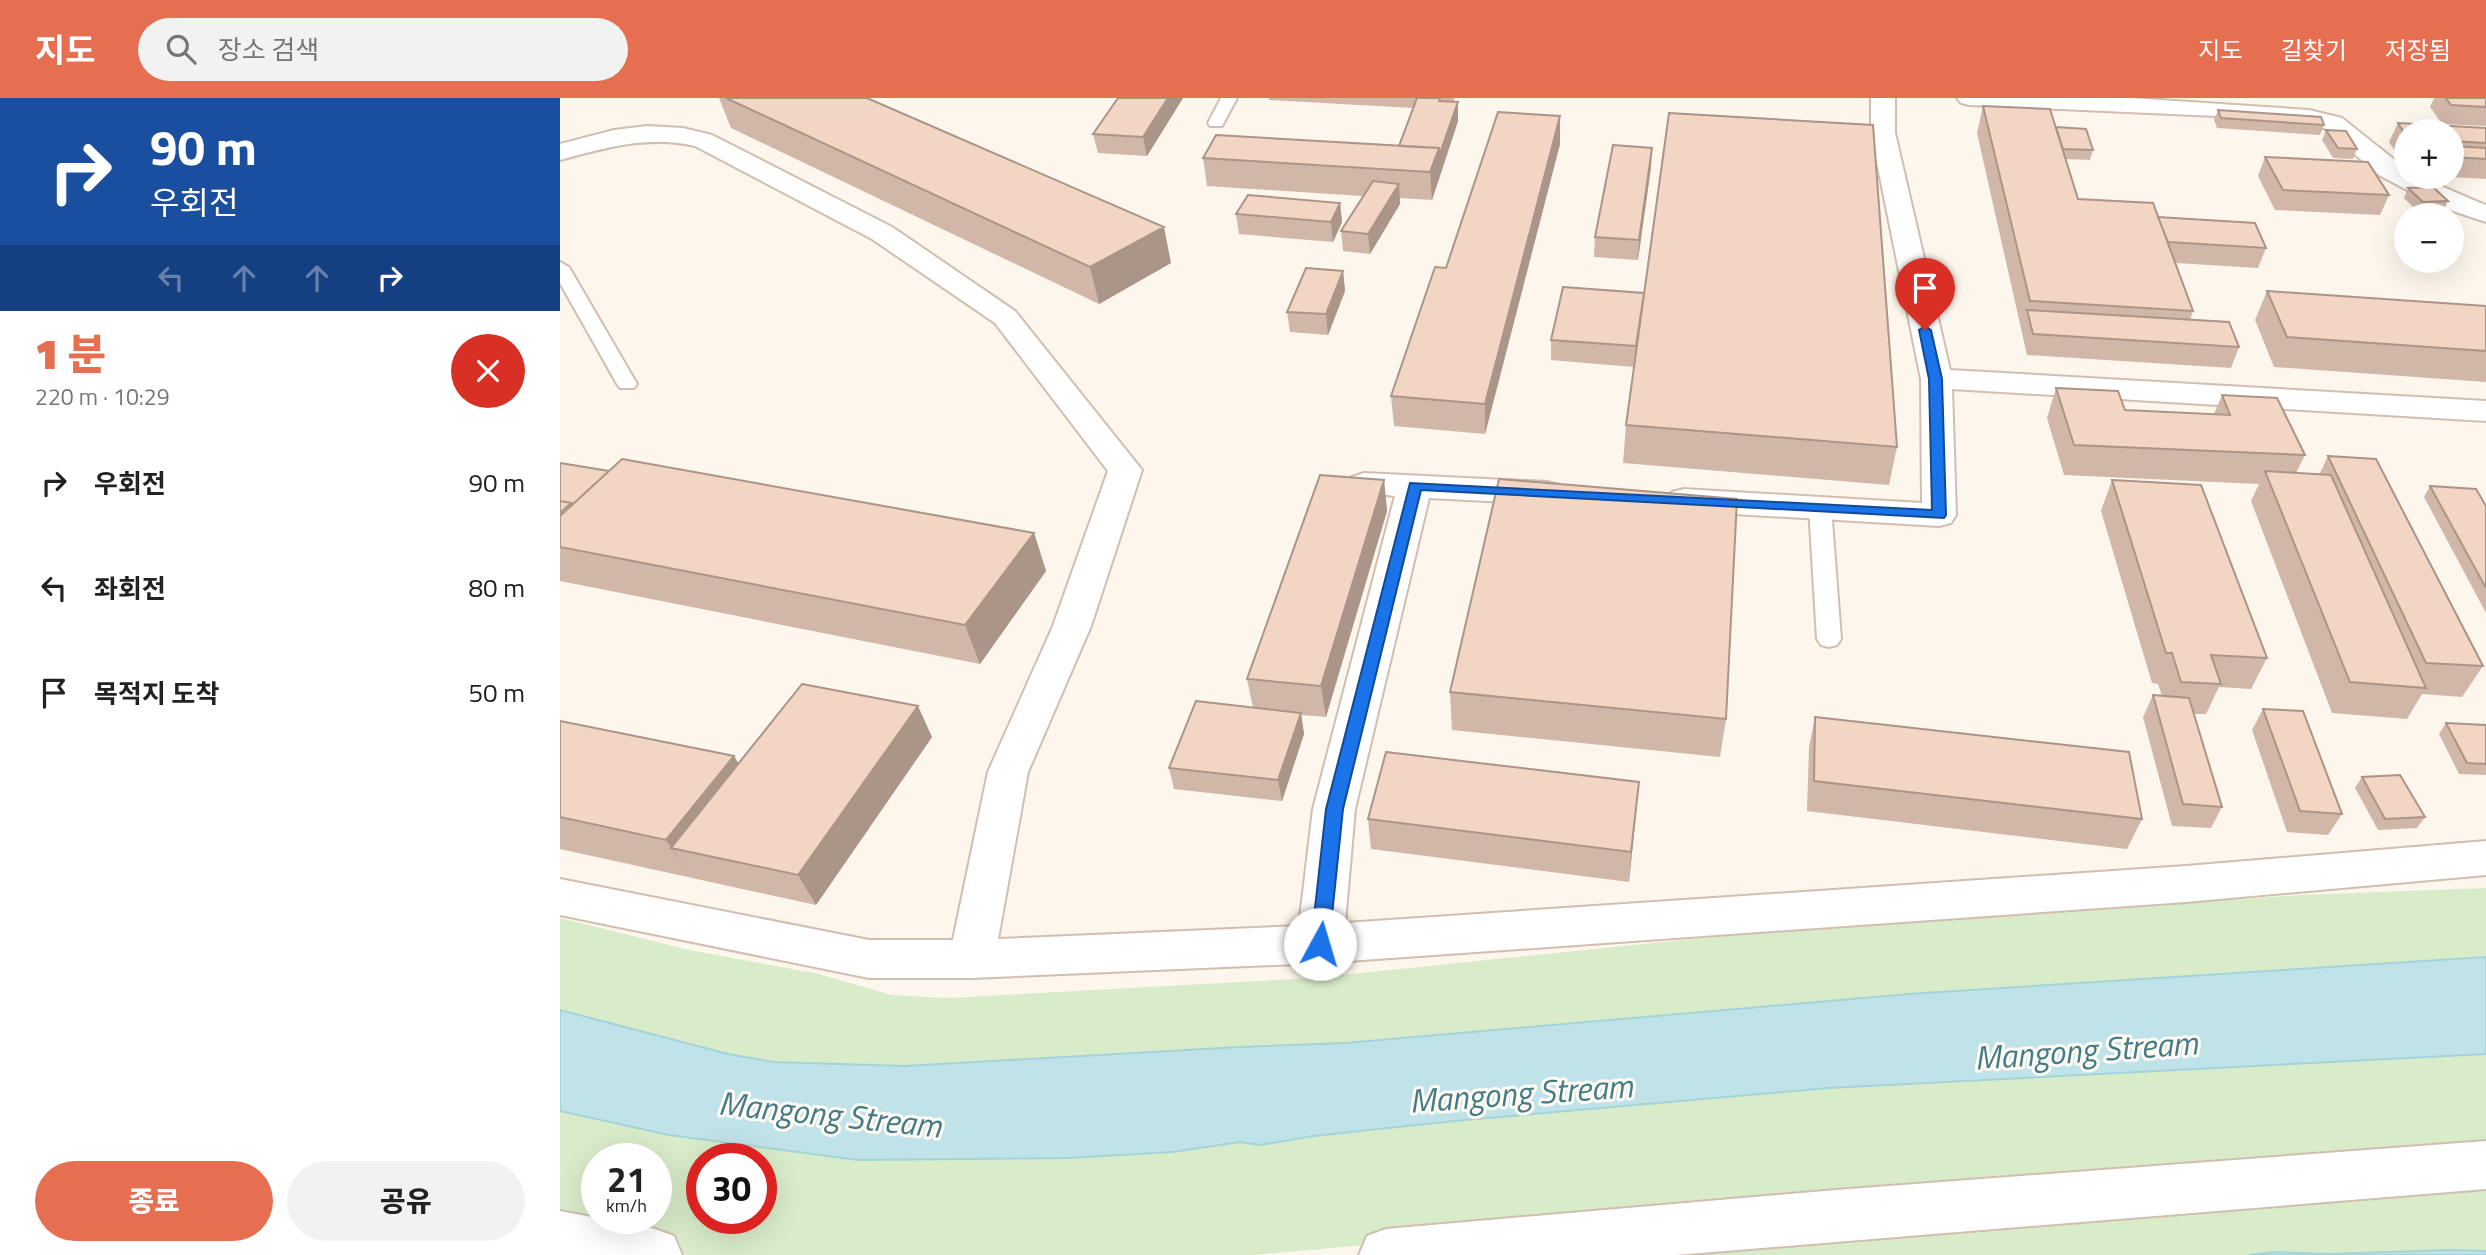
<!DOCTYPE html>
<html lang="ko">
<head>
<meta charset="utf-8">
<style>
	:root { --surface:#fff; --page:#f2f2f2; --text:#222; --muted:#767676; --accent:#e76f51 }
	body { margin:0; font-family:"Titillium Web","Noto Sans KR",sans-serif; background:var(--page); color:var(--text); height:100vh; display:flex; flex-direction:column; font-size:26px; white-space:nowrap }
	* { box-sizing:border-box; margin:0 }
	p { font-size:23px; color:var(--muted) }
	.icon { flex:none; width:38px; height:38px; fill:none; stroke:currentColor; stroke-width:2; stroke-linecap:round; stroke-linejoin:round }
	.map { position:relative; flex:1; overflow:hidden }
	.details { display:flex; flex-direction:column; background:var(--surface); width:560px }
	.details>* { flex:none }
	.guide { background:#1a4fa0; color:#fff; overflow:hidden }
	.fabs { position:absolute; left:1834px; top:21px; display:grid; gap:14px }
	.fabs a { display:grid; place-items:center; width:70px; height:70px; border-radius:50%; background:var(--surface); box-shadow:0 7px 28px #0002; font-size:35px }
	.speed { position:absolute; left:21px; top:1045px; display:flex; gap:14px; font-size:35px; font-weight:700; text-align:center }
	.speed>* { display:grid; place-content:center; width:91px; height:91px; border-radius:50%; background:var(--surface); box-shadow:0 7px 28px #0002; line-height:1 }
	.speed small { font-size:18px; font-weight:400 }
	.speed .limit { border:10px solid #d22; background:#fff; color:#111 }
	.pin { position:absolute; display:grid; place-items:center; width:60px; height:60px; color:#fff; margin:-72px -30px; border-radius:50% 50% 50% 0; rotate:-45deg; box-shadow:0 0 7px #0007 }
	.pin .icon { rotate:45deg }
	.me { position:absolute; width:77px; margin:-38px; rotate:6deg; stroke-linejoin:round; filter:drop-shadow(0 0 5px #0008) }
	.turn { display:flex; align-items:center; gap:24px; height:147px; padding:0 35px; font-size:32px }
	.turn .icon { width:91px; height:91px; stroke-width:2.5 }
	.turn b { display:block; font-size:49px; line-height:60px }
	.lanes { display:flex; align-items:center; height:66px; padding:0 35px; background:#0003; justify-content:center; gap:35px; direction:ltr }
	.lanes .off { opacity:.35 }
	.round { display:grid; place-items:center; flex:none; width:74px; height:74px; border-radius:37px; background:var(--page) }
	.head { display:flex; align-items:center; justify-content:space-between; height:119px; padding:0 35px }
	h1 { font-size:42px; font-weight:800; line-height:52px; color:var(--accent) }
	.primary-button { display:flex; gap:14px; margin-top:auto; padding:14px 35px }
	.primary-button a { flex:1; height:80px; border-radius:42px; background:var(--accent); color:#fff; font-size:28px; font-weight:800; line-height:80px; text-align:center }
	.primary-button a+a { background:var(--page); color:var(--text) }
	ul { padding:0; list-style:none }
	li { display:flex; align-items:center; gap:21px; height:105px; padding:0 35px }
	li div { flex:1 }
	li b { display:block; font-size:26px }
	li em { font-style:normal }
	header { display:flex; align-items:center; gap:42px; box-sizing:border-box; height:98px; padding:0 35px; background:var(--accent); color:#fff }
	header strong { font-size:33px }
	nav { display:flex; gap:38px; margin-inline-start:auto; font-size:24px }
	.search { width:490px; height:63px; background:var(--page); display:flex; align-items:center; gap:18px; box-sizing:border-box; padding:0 24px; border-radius:38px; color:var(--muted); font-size:26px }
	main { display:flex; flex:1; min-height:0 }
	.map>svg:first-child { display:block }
	.green { fill:#d8ecc9; fill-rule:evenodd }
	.water { fill:#bfe3e8; stroke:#a5d3da; stroke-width:2 }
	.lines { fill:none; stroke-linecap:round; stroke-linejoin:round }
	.lane-casing { stroke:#d1beb0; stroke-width:4 }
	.street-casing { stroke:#d1beb0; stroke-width:4 }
	.lane { fill:#fff; fill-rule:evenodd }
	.street { fill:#fff; fill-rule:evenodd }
	.wall { fill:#d1b7a8 }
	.shaded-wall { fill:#aa9588 }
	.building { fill:#f3d5c3; stroke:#aa9588; stroke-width:2 }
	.route { fill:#1a73e8; stroke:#114b97; stroke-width:2 }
	.labels { text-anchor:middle; stroke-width:6; stroke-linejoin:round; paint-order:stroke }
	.near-water-label { font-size:33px; font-style:italic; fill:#437c86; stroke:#fffaf3 }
</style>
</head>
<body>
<header>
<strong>지도</strong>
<div class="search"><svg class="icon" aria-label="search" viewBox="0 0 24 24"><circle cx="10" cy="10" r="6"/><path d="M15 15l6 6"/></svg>장소 검색</div>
<nav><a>지도</a><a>길찾기</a><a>저장됨</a></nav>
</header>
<main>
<section class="details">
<div class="guide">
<div class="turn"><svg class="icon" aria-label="right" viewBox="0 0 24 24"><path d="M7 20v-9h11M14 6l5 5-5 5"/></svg><div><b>90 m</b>우회전</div></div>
<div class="lanes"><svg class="icon off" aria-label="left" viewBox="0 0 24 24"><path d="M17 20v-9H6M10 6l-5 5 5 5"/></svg><svg class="icon off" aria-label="ahead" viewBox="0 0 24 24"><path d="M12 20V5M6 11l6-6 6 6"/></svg><svg class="icon off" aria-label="ahead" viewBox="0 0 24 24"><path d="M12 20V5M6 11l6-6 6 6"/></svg><svg class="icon" aria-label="right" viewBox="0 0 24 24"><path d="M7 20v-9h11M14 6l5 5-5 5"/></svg></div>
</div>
<div class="head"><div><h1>1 분</h1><p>220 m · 10:29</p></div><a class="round" style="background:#d93025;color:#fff"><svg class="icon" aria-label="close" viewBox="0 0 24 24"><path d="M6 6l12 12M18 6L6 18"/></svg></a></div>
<ul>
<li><svg class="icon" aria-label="right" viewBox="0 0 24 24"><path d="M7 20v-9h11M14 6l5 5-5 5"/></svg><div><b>우회전</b></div><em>90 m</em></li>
<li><svg class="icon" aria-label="left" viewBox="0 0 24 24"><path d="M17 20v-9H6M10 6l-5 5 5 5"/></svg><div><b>좌회전</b></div><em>80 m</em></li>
<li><svg class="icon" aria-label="arrive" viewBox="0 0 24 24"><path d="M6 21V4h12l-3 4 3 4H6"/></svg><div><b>목적지 도착</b></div><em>50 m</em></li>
</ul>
<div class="primary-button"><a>종료</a><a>공유</a></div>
</section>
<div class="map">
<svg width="1926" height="1157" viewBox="0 0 1926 1157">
	<rect width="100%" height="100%" fill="#fdf6ec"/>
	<path class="green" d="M1926,790V859L1349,896L786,945L679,949L345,968L214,964L168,956L0,912V820L129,852L259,876L331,897L388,900L752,880L1161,838L1740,797Z
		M1926,956V1062L1268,1106L693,1157H128L0,1133V1013L109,1037L298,1062L509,1060L612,1054L680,1044L699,1047L754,1038L894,1023L1269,990ZM37,1060H96V1120H37ZM142,1060H201V1120H142Z
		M1926,1076V1153C1874,1151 1822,1156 1770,1156C1742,1156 1716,1154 1689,1157H933Z"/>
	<path class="water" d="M1926,859V956L1269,990L894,1023L754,1038L699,1047L680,1044L612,1054L509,1060L298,1062L109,1037L0,1013V912L168,956L214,964L345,968L679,949L786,945L1349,896Z
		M1890,1152L1926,1153V1157H1689L1716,1154L1769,1156Z"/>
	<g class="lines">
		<defs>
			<path id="lane" d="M661,0H677L662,28H650L648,25Z
				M0,164L9,169L77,286L74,290H60L57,286L0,185Z
				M1260,402L1268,404L1271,409L1281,541L1277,547L1269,549L1261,547L1257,541L1249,409L1252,404Z"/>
			<path id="street" d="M1311,0H1335V35L1390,272L1926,303V323L1392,291L1396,417L1391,425L1379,428L1124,413L1112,410L1107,402L1112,394L1124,391L1362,405L1361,281L1311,35Z
				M1397,0H1571L1749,12L1782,20L1846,71V79C1868,79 1903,99 1926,107V124L1875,107L1819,77L1764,30L1749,26L1656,18L1409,7L1401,5Z
				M87,28L123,30L152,37L332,129L455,213L582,372L531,528L468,674L438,841L739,828L753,711L835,398L792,393L787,386L792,379L804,375L987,384L999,387L1004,395L999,403L987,406L869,400L795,711L785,825L1626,768L1926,743V777L1626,804L760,865L412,880H309L0,817V781L309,842H393L428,674L493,528L548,373L435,225L312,141L135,48C87,37 46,50 0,62V46L54,32Z
				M1926,1043V1091L1116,1157H799L807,1138L826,1131L1276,1092Z
				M0,1113L95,1131L114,1138L122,1157H0Z"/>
		</defs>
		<use href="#lane" class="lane-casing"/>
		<use href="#street" class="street-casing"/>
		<use href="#lane" class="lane"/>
		<use href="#street" class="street"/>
	</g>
	<path class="wall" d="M159,0H307L611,165L539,206L171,30Z
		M558,0H623L587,58L538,55L533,36Z
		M709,0H895L893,4H898V23L872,102L840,100V106L810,156L783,153L781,133L803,98L647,88L643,60L839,48L853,10L709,2Z
		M1874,0H1926V28L1882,26L1870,9Z
		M1423,8L1533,52L1530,62L1506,61L1518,101L1598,119L1706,150L1698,170L1616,165L1633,213L1630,222L1679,249L1671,270L1467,257L1417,35Z
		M1658,12L1764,27L1760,37L1657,30L1654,22Z
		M1000,18V46L925,336L834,328L831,298L886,170Z
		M1838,25L1926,30V81L1892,79V33H1846V60L1839,59L1829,44Z
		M1766,32L1797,51L1793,61L1773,60L1762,42Z
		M1705,59L1829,97L1820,117L1715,112L1698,78Z
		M1091,69L1078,162L1034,159L1035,139Z
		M1848,90L1888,103L1883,113L1858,114L1844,100Z
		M780,105L782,124L773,144L679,136L676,116Z
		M783,173L785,193L768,237L730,234L727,214Z
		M1003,189L1337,349L1329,387L1063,365L1066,327L1074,269L991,262V242Z
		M1707,193L1926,208V284L1714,269L1695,222Z
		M1496,290L1565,312L1654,316L1662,297L1745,357L1736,375L1759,377L1768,358L1923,568L1902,599L1862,596L1847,621L1772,615L1691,403L1699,386L1504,377L1487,320Z
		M0,365L49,373L474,435L486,473L420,566L0,483Z
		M824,382L827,413L766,619L741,617L744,636L722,703L614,691L609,670L693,610L687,581Z
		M1552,382L1707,560L1691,591L1659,589L1646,616H1634L1662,709L1651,730L1612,728L1583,619L1593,597L1602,598L1598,586L1592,585L1541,413Z
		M1870,388L1926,408V515L1864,399Z
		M890,594L1166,621L1160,659L892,632Z
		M1703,611L1782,716L1768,737L1727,734L1692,632Z
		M1255,619L1582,721L1567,751L1247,713L1249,649Z
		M0,623L174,658L178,665L372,639L256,807L0,751Z
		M1886,625L1926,627V677L1899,676L1879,636Z
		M1802,679L1865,719L1857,730L1818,732L1795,690Z
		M1076,715L1069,784L811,751L808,721Z"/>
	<path class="shaded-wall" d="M608,0H623L587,58L583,39Z
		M898,4V23L872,102L870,74Z
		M1000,18V46L925,336V306Z
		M1092,50L1091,69L1078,162L1079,142Z
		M839,86L840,106L810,156L808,136Z
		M780,105L782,124L773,144L771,124Z
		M604,129L611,165L539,206L530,169Z
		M783,173L785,193L768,237L766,216Z
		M824,382L827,413L766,619L761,588Z
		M474,435L486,473L420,566L405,527Z
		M358,608L372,639L256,807L238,777Z
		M741,615L744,636L722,703L718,682Z
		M174,658L196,696L111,750L132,779L106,742Z
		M1079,684L1076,715L1069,784L1071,754Z"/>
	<path class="building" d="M166,0H307L604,129L530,169Z
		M558,0H608L583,39L533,36Z
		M857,0H880L879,3L898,4L879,58V50L839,48Z
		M1886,0H1926V9L1891,7Z
		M1423,8L1490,11L1518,101L1593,105L1633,213L1470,203Z
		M1658,12L1761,19L1764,27L1661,20Z
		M938,14L1000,18L925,306L831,298L875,169L886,170Z
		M1109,15L1313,27L1337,349L1066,327Z
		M1838,25L1926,30V45L1892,43V33H1846V38Z
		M1496,29L1526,31L1533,52L1503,51Z
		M1766,32L1786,33L1797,51L1778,50Z
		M656,37L879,50L870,74L643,60Z
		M1053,47L1092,50L1079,142L1035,139Z
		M1892,48L1926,50V61L1892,59Z
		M1705,59L1808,64L1829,97L1723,92Z
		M813,83L839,86L808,136L781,133Z
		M1873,89L1888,103L1863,104L1848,90Z
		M688,97L780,105L771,124L676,116Z
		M1598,119L1695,125L1706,150L1608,144Z
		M746,170L783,173L766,216L727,214Z
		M1003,189L1084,195L1076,248L991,242Z
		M1707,193L1926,208V253L1727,239Z
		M1467,212L1669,224L1679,249L1473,236Z
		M1496,290L1558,293L1565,312L1670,317L1662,297L1717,300L1745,357L1514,347Z
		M1768,358L1816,361L1923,568L1866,565Z
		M62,361L474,435L405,527L0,449V418Z
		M0,365L49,373L12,407L11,405L0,403Z
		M1705,373L1771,377L1866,590L1790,584Z
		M760,377L824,382L761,588L687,581Z
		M939,381L1177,401L1166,621L890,594Z
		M1552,382L1641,387L1707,560L1651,557L1661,586L1621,584L1612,555H1606Z
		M1870,388L1916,391L1926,408V490Z
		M0,403L11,405L0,415Z
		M242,586L358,608L238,777L111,750Z
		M1593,597L1629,600L1662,709L1623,706Z
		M636,603L741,615L718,682L609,670Z
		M1703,611L1743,613L1782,716L1740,713Z
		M1255,619L1569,654L1582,721L1254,683Z
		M0,623L174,658L106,742L0,719Z
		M1886,625L1926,627V666L1907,665Z
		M826,654L1079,684L1071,754L808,721Z
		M1840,677L1865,719L1825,721L1802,679Z"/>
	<path class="route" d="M1365,228L1371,232L1382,281L1386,417L1384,420L861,392L783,711L769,846L767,851L760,854L753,851L751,846L766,711L850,385L1372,412L1369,281L1359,232Z"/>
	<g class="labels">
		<g class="near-water-label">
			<text transform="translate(1526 952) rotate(-4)" y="12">Mangong Stream</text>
			<text transform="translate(961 995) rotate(-4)" y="12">Mangong Stream</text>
			<text transform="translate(270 1016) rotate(6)" y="12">Mangong Stream</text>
		</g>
	</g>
</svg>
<div class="fabs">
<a>+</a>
<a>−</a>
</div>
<div class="speed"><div>21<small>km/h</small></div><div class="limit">30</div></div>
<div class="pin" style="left:1365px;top:232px;background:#d93025"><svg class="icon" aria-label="arrive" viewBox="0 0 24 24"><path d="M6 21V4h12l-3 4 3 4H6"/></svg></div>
<svg class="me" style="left:760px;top:846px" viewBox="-20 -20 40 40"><circle r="19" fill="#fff"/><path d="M0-13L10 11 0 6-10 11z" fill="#1a73e8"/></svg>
</div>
</main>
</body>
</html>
